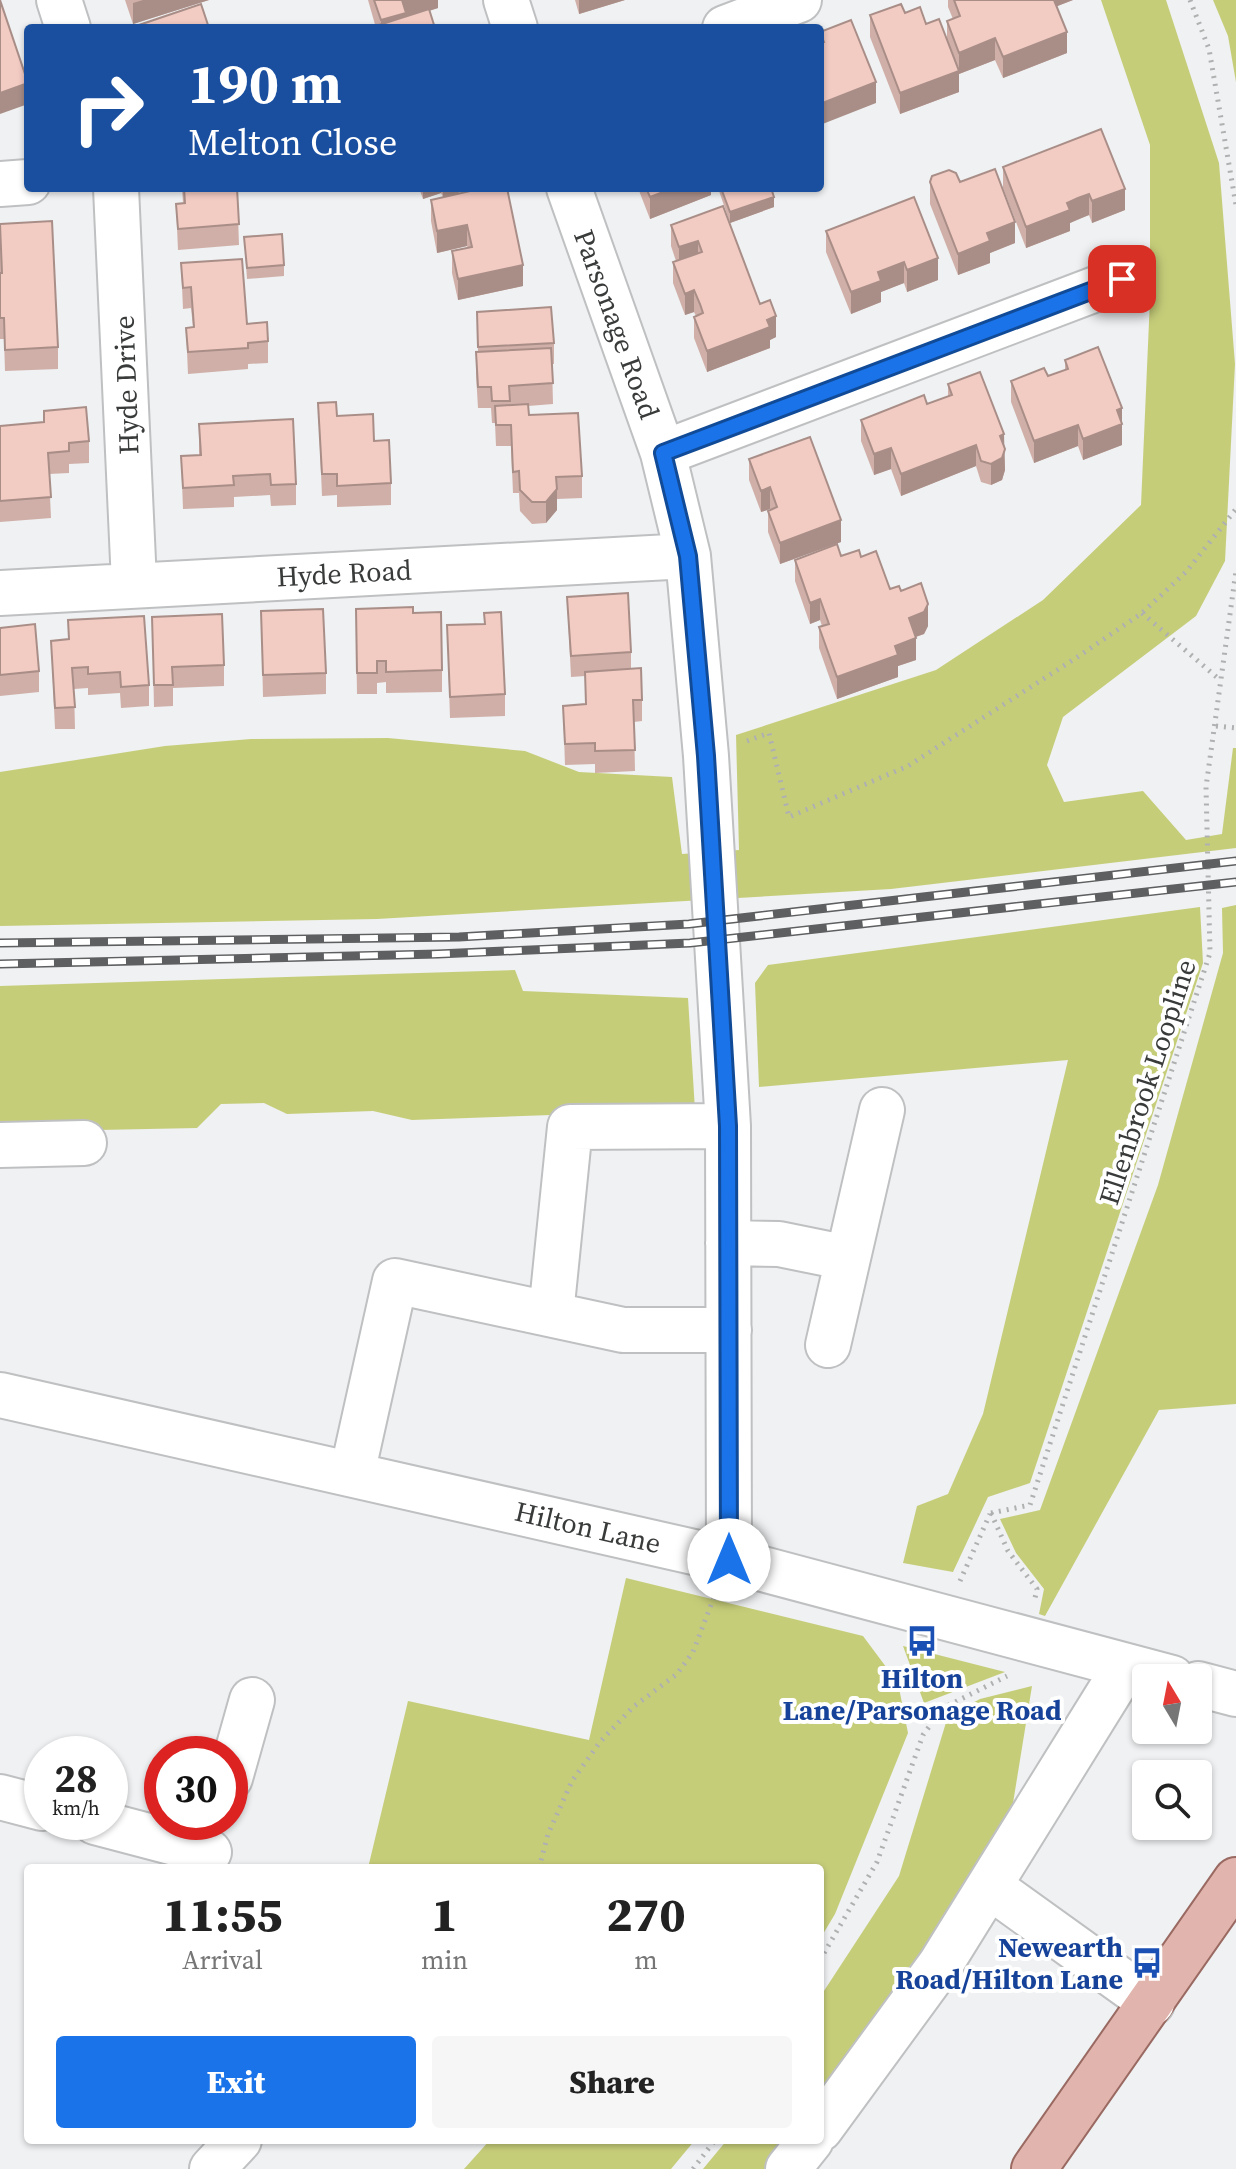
<!DOCTYPE html>
<html lang="en">
<head>
<meta charset="utf-8">
<style>
	:root { --surface:#fff; --page:#f6f6f6; --text:#222; --muted:#767676; --accent:#1a73e8 }
	body { margin:0; font-family:"Source Serif 4",serif; background:var(--page); color:var(--text); height:100vh; display:flex; flex-direction:column; font-size:30px; white-space:nowrap }
	* { box-sizing:border-box; margin:0 }
	p { font-size:26px; color:var(--muted) }
	.icon { flex:none; width:44px; height:44px; fill:none; stroke:currentColor; stroke-width:2; stroke-linecap:round; stroke-linejoin:round }
	.map { position:relative; flex:1; overflow:hidden }
	.side { position:absolute; left:24px; top:1864px; width:800px; height:280px; display:flex; flex-direction:column; background:var(--surface); border-radius:8px; box-shadow:0 2px 6px #0004 }
	.side>* { flex:none }
	.top-card { position:absolute; left:24px; top:24px; width:800px; height:168px; border-radius:8px; box-shadow:0 2px 6px #0004; background:#1a4fa0; color:#fff; overflow:hidden }
	.needle { width:52px; rotate:350deg }
	.controls { position:absolute; left:1132px; top:1664px; display:grid; gap:16px }
	.controls a { display:grid; place-items:center; width:80px; height:80px; border-radius:8px; background:var(--surface); box-shadow:0 2px 6px #0004; font-size:40px }
	.speed { position:absolute; left:24px; top:1736px; display:flex; gap:16px; font-size:40px; font-weight:700; text-align:center }
	.speed>* { display:grid; place-content:center; width:104px; height:104px; border-radius:50%; background:var(--surface); box-shadow:0 2px 6px #0004; line-height:1 }
	.speed small { font-size:20px; font-weight:400 }
	.speed .limit { border:12px solid #d22; background:#fff; color:#111 }
	.pin { position:absolute; display:grid; place-items:center; width:68px; height:68px; color:#fff; margin:-34px; border-radius:16px; box-shadow:0 4px 12px #0006 }
	.me { position:absolute; width:88px; margin:-44px; rotate:0deg; stroke-linejoin:round; filter:drop-shadow(0 0 6px #0008) }
	.turn { display:flex; align-items:center; gap:28px; height:168px; padding:0 32px; font-size:36px }
	.turn .icon { width:104px; height:104px; stroke-width:2.5 }
	.turn b { display:block; font-size:56px; line-height:68px }
	.eta { display:flex; justify-content:space-evenly; align-items:center; height:136px; text-align:center }
	.eta b { font-size:48px; font-weight:800; line-height:56px }
	.primary-button { display:flex; gap:16px; margin-top:auto; padding:16px 32px }
	.primary-button a { flex:1; height:92px; border-radius:8px; background:var(--accent); color:#fff; font-size:32px; font-weight:800; line-height:92px; text-align:center }
	.primary-button a+a { background:var(--page); color:var(--text) }
	.map>svg:first-child { display:block }
	.green { fill:#c6cd79 }
	.lines { fill:none; stroke-linecap:round; stroke-linejoin:round }
	.minor-casing { stroke:#bfc0c1; stroke-width:48 }
	.major-casing { stroke:#996962; stroke-width:48 }
	.path { stroke:#afb1b1; stroke-width:5; stroke-dasharray:2 6; stroke-linecap:butt }
	.minor { stroke:#fff; stroke-width:44 }
	.major { stroke:#e1b5ad; stroke-width:44 }
	.rail-casing { stroke:#5e5f60; stroke-width:9 }
	.rail { stroke:#fff; stroke-width:6; stroke-dasharray:18; stroke-linecap:butt }
	.wall { fill:#d0afa8 }
	.shaded-wall { fill:#a98e88 }
	.building { fill:#f2cbc3; stroke:#a98e88; stroke-width:2 }
	.route-casing { stroke:#114b97; stroke-width:20 }
	.route { stroke:#1a73e8; stroke-width:14 }
	.labels { text-anchor:middle; stroke-width:8; stroke-linejoin:round; paint-order:stroke }
	.street-label { font-size:28px; fill:#393a3a; stroke:#fff }
	.transit-label { font-size:28px; font-weight:bold; fill:#164399; stroke:#fff }
</style>
</head>
<body>
<div class="map">
<svg width="1236" height="2169" viewBox="0 0 1236 2169">
	<rect width="100%" height="100%" fill="#eff1f2"/>
	<path class="green" d="M1101,0H1166L1219,163L1235,364L1225,561L1196,616L1063,717L1047,765L1064,802L1143,791L1186,840L1222,834L1233,748H1236V848L891,889L377,919L0,926V772L165,746L251,739L388,738L525,751L579,772L672,777L682,854L739,850L736,735L936,670L1043,600L1141,505L1150,299V145Z
		M1213,0H1236V82L1228,36Z
		M1236,905V1404L1159,1410L1045,1616L1039,1614L1044,1589L1016,1553L1000,1519L1040,1510L1158,1185L1223,953L1222,908Z
		M1200,907L1203,963L1030,1483L988,1497L953,1572L903,1563L917,1506L948,1494L983,1414L1068,1060L759,1087L755,983L768,965Z
		M515,970L523,991L688,998L695,1110L412,1120L373,1111L287,1114L264,1103L221,1104L197,1128L0,1132V986Z
		M626,1578L863,1636L898,1683L908,1733L835,1914L820,1939V1868H368L408,1701L589,1740Z
		M903,1646L1005,1672L924,1703Z
		M1032,1686L1002,1871L820,2116V1997L899,1876L948,1716L980,1699Z
		M490,2140H695L671,2169H464Z
		M727,2140H802L779,2169H703Z"/>
	<g class="lines">
		<defs>
			<path id="minor" d="M59,0L68,28
				M506,0L515,28
				M725,28L799,0
				M0,184L28,182
				M116,188L134,583
				M569,188L663,453L688,556L706,756L728,1126L729,1560
				M663,453L1122,279
				M0,593L688,556
				M0,1145L84,1143
				M728,1243L779,1244L848,1258
				M551,1314L570,1127L728,1126
				M828,1345L882,1110
				M0,1395L729,1560L1172,1678
				M352,1474L395,1281L623,1330H729
				M1198,1684L1236,1694
				M230,1778L252,1700
				M0,1797L42,1808
				M95,1822L209,1852
				M989,1886L1152,2003
				M820,2129L940,1965L1125,1667
				M212,2169L239,2140
				M788,2169L811,2140"/>
			<path id="major" d="M1034,2169L1236,1880"/>
		</defs>
		<use href="#minor" class="minor-casing"/>
		<use href="#major" class="major-casing"/>
		<path class="path" d="M1190,0L1209,49L1236,205
			M1142,613L1220,680
			M1216,726L1236,728
			M747,741L769,733L789,817L908,766L1079,656L1142,613L1186,572L1236,509
			M991,1513L1030,1505L1210,953L1206,787L1236,571
			M991,1513L1008,1551L1037,1589L1035,1598
			M960,1581L990,1514
			M539,1868L548,1834L572,1781L600,1742L633,1707L677,1674L693,1652L714,1597
			M820,1960L877,1862L923,1735L943,1708L1007,1676
			M693,2169L715,2140"/>
		<use href="#minor" class="minor"/>
		<use href="#major" class="major"/>
		<defs>
			<path id="rail" d="M0,943L459,937L689,924L1236,861
				M0,964L438,954L690,943L1236,882"/>
		</defs>
		<use href="#rail" class="rail-casing"/>
		<use href="#rail" class="rail"/>
	</g>
	<path class="wall" d="M125,0H209L133,24Z
		M368,0H438V8L429,11L435,28H376Z
		M575,0H625L579,14Z
		M948,0H1073L1057,6L1067,53L1003,78L995,60L959,74V92L900,114L870,37V15L905,13L926,24L947,38V21L953,19L948,7Z
		M1101,129L1125,210L1092,223L1089,215L1078,219L1070,223V231L1026,248L1003,188V167Z
		M930,182H960L1015,243L990,253V263L958,275L930,204Z
		M182,188H237L239,245L178,250L176,204L183,203Z
		M419,188H472L449,196L523,286L458,300L452,273V251L468,248L467,246L437,253L431,221V200L443,197L441,193L423,199Z
		M638,188H711V195L650,219Z
		M718,188H771L774,207L730,223Z
		M914,197L938,280L907,292L904,283L881,292V302L851,314L826,252V231Z
		M723,206L760,304L776,337L770,340V348L707,372L694,338V317L696,316L694,312L685,315L673,283V262L676,261L671,246V225Z
		M0,224L58,347V369L5,371L4,339H0Z
		M244,237L284,265V276L247,279Z
		M181,263L247,324L268,341V363L248,364V369L188,374L186,328L193,327L191,308L183,309Z
		M477,312L554,343V364H552L553,404L528,406L529,415L582,476V498L557,499V510L546,523L532,524L520,511L519,493H513L511,446H496L495,423H492L491,408H478L476,374V352H478Z
		M1065,360L1122,422V445L1083,460L1078,446L1034,463L1011,402V381L1048,376L1065,370Z
		M948,384L1004,446L1005,470L1002,480L991,485L981,482L976,466L901,496L891,469L874,475L861,441V420L927,404L948,396Z
		M318,403L374,441L391,483V505L337,507V495L322,496Z
		M44,411L89,441V463L69,464V473L49,474L51,518L0,522V426L44,422Z
		M199,424L296,484V505L271,506L270,495L234,497V507L183,509L181,456L199,455Z
		M749,459L841,542L780,564L768,532V511L770,510V509L761,512L749,480Z
		M841,556L861,557L890,589L901,591L928,626L924,634L916,637V660L898,666V677L837,699L819,648V627L822,626L820,620L810,624L795,581V560Z
		M567,597L631,652V669L642,700V721L634,722L635,771L595,773V764L565,765L563,706L585,705V676L571,677Z
		M261,611L326,673V694L263,697Z
		M413,613L442,670V692L386,693V682L377,683V694H357L356,631Z
		M484,613L505,694V716L450,718L447,625L484,624Z
		M152,617L224,665V686L173,688V706L154,707Z
		M68,620L149,685V706L121,708L120,693L88,695V688L74,689L75,729H55L51,641L68,639Z
		M0,628L39,671V692L0,696Z"/>
	<path class="shaded-wall" d="M143,0H209L133,24V3Z
		M401,0H438V8L406,18L381,28V20Z
		M579,0H625L579,14Z
		M1050,0H1073L1050,9Z
		M1067,32V53L1003,78V57Z
		M995,38V60L959,74V92L900,114V93L959,71V53Z
		M876,82V103L820,125V104Z
		M28,83V104L0,114V93Z
		M423,188H441V193L423,199Z
		M443,188H472L443,198Z
		M674,188H711V195L650,219V197Z
		M1125,189V210L1092,223V201Z
		M1089,194V215L1070,223V231L1026,248V227L1067,203Z
		M774,197V207L730,223V212Z
		M1015,222V243L990,253V263L958,275V254L987,233Z
		M467,225V246L437,253V231Z
		M698,241V262L679,268V247Z
		M938,258V280L907,292V270Z
		M904,262V283L881,292V302L851,314V292L878,272Z
		M523,265V286L458,300V279Z
		M694,290V312L685,315V294Z
		M776,316V337L770,340V348L707,372V351Z
		M1122,408V445L1083,460V439L1117,410Z
		M1078,425V446L1034,463V441Z
		M1004,434L1005,470L1002,480L991,485V464L1000,436Z
		M976,445V466L901,496V474Z
		M891,448V469L874,475V454Z
		M770,487V509L761,512V491Z
		M557,489V510L546,523V502Z
		M841,520V542L780,564V543Z
		M820,599V620L810,624V603Z
		M928,604V626L924,634L909,639V618Z
		M916,638V660L898,666V677L837,699V677L895,646Z"/>
	<path class="building" d="M0,0L28,83L0,93Z
		M374,0H402L406,13L381,20Z
		M954,0H1054L1067,32L1003,57L995,38L959,53L947,21L960,16Z
		M201,4L209,28H140L139,25Z
		M901,4L905,13L920,7L926,24L939,19L959,71L900,93L870,15Z
		M429,9L435,28H380L379,25Z
		M851,20L876,82L820,104V43L824,42L820,32Z
		M1101,129L1125,189L1092,201L1089,194L1078,198L1067,203L1070,210L1026,227L1003,167Z
		M995,169L1015,222L987,233L990,241L958,254L930,182L932,176L949,170L956,173L960,182Z
		M184,188H237L239,224L178,229L176,204L185,203Z
		M483,188H507L523,265L458,279L452,251L472,247L467,225L437,231L431,200Z
		M646,188H674L650,197Z
		M721,188H771L774,197L730,212Z
		M914,197L938,258L907,270L904,262L878,272L881,281L851,292L826,231Z
		M723,206L760,304L770,300L776,316L767,320L770,327L707,351L694,317L703,313L700,304L694,290L685,294L673,262L702,252L698,241L679,247L671,225Z
		M52,221L58,347L5,350L4,318H0V273H2L0,224Z
		M282,234L284,265L247,268L244,237Z
		M242,259L247,324L267,322L268,341L248,343V348L188,352L186,328L194,327L191,287L183,288L181,263Z
		M551,307L554,343L478,347L477,312Z
		M1098,347L1122,408L1117,410L1122,424L1083,439L1078,425L1034,441L1011,381L1044,368L1048,376L1068,369L1065,360Z
		M551,348L553,383L509,386L510,401H492L491,387H478L476,352Z
		M980,372L1004,434L1000,436L1005,449L1002,458L991,464L981,461L976,445L901,474L891,448L874,454L861,420L924,395L927,404L952,395L948,384Z
		M336,402L337,416L373,414L374,441L389,440L391,483L337,486V474H322L318,403Z
		M528,404L529,415L578,413L582,476L556,477L557,489L546,502H532L520,490L519,471L513,472L511,425H496L495,406Z
		M86,407L89,441L69,443V451L48,453L51,497L0,501V426L44,422V411Z
		M293,419L296,484L271,485L270,474L233,476L234,485L183,488L181,456L201,455L199,424Z
		M810,437L841,520L780,543L768,511L777,507L770,487L761,491L749,459Z
		M837,544L841,556L859,550L861,557L876,551L890,589L899,586L901,591L921,583L928,604L924,612L909,618L916,638L895,646L898,655L837,677L819,627L829,624L820,599L810,603L795,560Z
		M628,593L631,652L571,656L567,597Z
		M413,607V613L441,612L442,670L386,672V661H377V673H357L356,609Z
		M323,609L326,673L263,675L261,611Z
		M501,612L505,694L450,697L447,625L485,624L484,613Z
		M222,614L224,665L172,667L173,685H154L152,617Z
		M144,616L149,685L121,687L120,672L88,674V667L72,668L75,707L55,708L51,641L69,639L68,620Z
		M35,624L39,671L0,675V628Z
		M641,668L642,700H633L635,750L595,751V743L565,744L563,706L586,704L585,672Z"/>
	<g class="lines">
		<defs>
			<path id="route" d="M729,1560L728,1126L706,756L688,556L663,453L1122,279"/>
		</defs>
		<use href="#route" class="route-casing"/>
		<use href="#route" class="route"/>
	</g>
	<defs>
		<symbol id="bus-bare" viewBox="-9 -9 18 18"><path d="M-5-6H5V4H4V6H2V4H-2V6H-4V4H-5ZM-3.5-4V0h7V-4ZM-3.5 1.2v1.5H-2V1.2ZM2 1.2v1.5H3.5V1.2Z" fill="#1a4fb4" stroke="#fff" stroke-width="2.5" paint-order="stroke"/></symbol>
	</defs>
	<g fill-rule="evenodd">
		<use href="#bus-bare" x="900" y="1619" width="44" height="44"/>
		<use href="#bus-bare" x="1125" y="1941" width="44" height="44"/>
	</g>
	<g class="labels">
		<g class="street-label">
			<text transform="translate(617 324) rotate(70)" y="10">Parsonage Road</text>
			<text transform="translate(126 385) rotate(-92)" y="10">Hyde Drive</text>
			<text transform="translate(344 573) rotate(-3)" y="10">Hyde Road</text>
			<text transform="translate(1147 1082) rotate(-72)" y="10">Ellenbrook Loopline</text>
			<text transform="translate(588 1527) rotate(13)" y="10">Hilton Lane</text>
		</g>
		<g class="transit-label">
			<text x="922" y="1688">Hilton<tspan x="922" dy="32">Lane/Parsonage Road</tspan></text>
			<text x="1123" y="1957" text-anchor="end">Newearth<tspan x="1123" dy="32">Road/Hilton Lane</tspan></text>
		</g>
	</g>
</svg>
<div class="controls">
<a><svg class="needle" viewBox="-14 -14 28 28"><path d="M0-13l5 13h-10z" fill="#e53935"/><path d="M0 13l5-13h-10z" fill="#767676"/></svg></a>
<a><svg class="icon" aria-label="search" viewBox="0 0 24 24"><circle cx="10" cy="10" r="6"/><path d="M15 15l6 6"/></svg></a>
</div>
<div class="speed"><div>28<small>km/h</small></div><div class="limit">30</div></div>
<div class="pin" style="left:1122px;top:279px;background:#d93025"><svg class="icon" aria-label="arrive" viewBox="0 0 24 24"><path d="M6 21V4h12l-3 4 3 4H6"/></svg></div>
<svg class="me" style="left:729px;top:1560px" viewBox="-20 -20 40 40"><circle r="19" fill="#fff"/><path d="M0-13L10 11 0 6-10 11z" fill="#1a73e8"/></svg>
<div class="top-card">
<div class="turn"><svg class="icon" aria-label="right" viewBox="0 0 24 24"><path d="M7 20v-9h11M14 6l5 5-5 5"/></svg><div><b>190 m</b>Melton Close</div></div>
</div>
<section class="side">
<div class="eta">
<div><b>11:55</b><p>Arrival</p></div>
<div><b>1</b><p>min</p></div>
<div><b>270</b><p>m</p></div>
</div>
<div class="primary-button"><a>Exit</a><a>Share</a></div>
</section>
</div>
</body>
</html>
